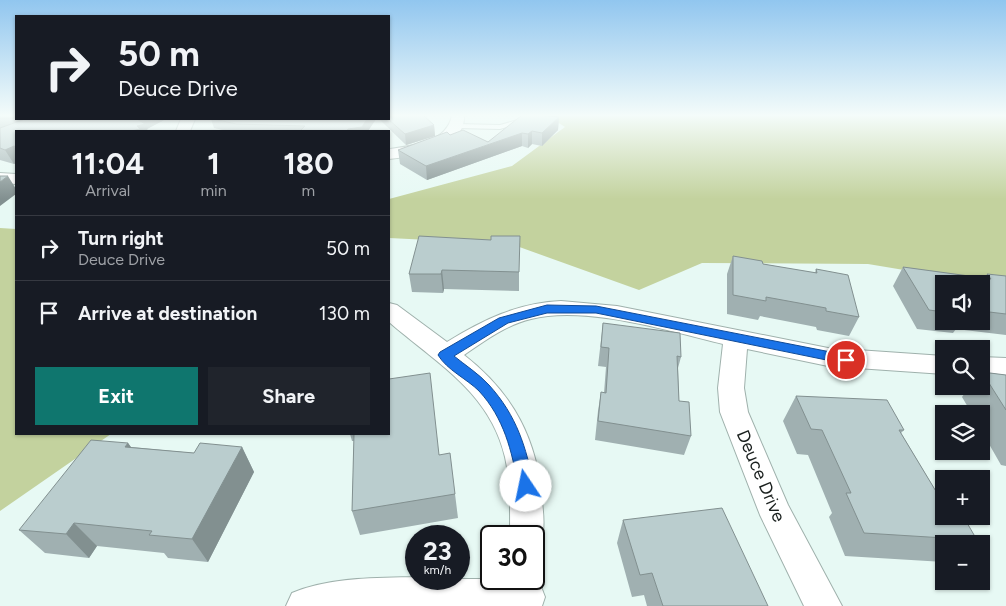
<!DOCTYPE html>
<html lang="en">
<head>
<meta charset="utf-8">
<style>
	:root { --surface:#171b24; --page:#20242c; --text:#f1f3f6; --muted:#9ea1a6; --line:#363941; --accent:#0f766e }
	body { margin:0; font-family:Figtree,sans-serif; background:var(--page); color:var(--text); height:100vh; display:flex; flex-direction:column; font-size:19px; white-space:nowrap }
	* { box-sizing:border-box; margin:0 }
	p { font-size:16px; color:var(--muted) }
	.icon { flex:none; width:28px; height:28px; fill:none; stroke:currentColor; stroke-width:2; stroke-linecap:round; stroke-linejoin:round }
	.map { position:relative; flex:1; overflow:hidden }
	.drawer { position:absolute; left:15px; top:130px; width:375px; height:305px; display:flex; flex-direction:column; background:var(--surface); border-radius:0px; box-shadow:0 1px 4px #0004 }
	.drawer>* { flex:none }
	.hud { position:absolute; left:15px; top:15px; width:375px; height:105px; border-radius:0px; box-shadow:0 1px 4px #0004; background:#171b24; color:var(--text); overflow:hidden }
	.tools { position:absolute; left:935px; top:275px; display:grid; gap:10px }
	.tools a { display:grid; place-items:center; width:55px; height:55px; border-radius:0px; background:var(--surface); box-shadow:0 1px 4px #0004; font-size:25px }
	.speed { position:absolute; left:405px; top:525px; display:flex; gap:10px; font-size:25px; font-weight:700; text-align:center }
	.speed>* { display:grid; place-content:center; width:65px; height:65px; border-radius:50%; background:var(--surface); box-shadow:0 1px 4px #0004; line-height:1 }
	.speed small { font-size:12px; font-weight:400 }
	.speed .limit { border:2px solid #111; border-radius:8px; background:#fff; color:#111 }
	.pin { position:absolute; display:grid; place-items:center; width:42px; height:42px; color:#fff; margin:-21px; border:2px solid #fff; border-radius:50%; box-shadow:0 1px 5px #0007 }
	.me { position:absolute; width:55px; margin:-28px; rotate:349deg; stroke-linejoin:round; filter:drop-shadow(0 0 4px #0008) }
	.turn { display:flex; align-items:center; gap:18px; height:105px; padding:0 20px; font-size:22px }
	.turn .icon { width:65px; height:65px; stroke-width:2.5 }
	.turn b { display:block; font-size:35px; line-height:42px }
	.eta { display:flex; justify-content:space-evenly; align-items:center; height:85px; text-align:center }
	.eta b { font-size:30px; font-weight:700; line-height:35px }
	.button { display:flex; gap:10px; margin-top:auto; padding:10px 20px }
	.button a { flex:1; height:58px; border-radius:0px; background:var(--accent); color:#fff; font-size:20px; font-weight:700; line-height:58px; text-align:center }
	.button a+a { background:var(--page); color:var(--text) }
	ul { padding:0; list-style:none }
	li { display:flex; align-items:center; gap:15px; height:65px; padding:0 20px; border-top:1px solid var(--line) }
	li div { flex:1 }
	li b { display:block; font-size:19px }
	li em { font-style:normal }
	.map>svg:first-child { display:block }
	.green { fill:#c3d29e }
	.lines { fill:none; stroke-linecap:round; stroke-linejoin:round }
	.service-casing { stroke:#9fb1ac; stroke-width:2 }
	.minor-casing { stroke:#9fb1ac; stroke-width:2 }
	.service { fill:#fff; fill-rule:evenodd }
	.minor { fill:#fff; fill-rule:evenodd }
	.wall { fill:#a0b0b1; fill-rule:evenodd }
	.shaded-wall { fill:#829090 }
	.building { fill:#bacdce; stroke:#829090 }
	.route { fill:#1a73e8; stroke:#114b97 }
	.labels { text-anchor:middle; stroke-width:4; stroke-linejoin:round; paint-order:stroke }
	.near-street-label { font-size:18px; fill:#1a201e; stroke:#fff }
</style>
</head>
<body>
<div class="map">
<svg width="1006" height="606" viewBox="0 0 1006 606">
	<rect width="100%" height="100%" fill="#e7f9f4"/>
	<path class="green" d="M547,115H1003L1006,117V287L868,264L702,263L639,290L511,244L389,238V199L512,166L565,127Z
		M0,228L16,229V434H111L0,511Z"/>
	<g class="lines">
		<defs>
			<path id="service" d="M521,119L524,121L523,122L500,129L457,128L453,126L457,124L500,125Z"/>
			<path id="minor" d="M452,115H464C466,149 415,156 389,159V149C413,146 447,143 452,115Z
				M181,119H195L190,131H176Z
				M0,173L16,174V184L0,183Z
				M561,301L617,306L828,348L944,356V374L828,366L747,349L744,388L748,412L788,505L842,606H804L760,515L720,412L718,388L723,344C669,331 585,305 531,319C506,325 484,341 464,355C513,393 538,440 542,502C544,518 545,533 539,547L534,550V536H510C510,510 511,483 505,457C490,392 435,362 389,322V303L397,305L447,342C483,320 517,303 561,301Z
				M981,357L1006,358V376L981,375Z
				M416,577V579H527L540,584L545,597L542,606H286L292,593C330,577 376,578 416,577Z"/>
		</defs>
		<use href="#service" class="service-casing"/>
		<use href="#minor" class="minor-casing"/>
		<use href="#service" class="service"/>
		<use href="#minor" class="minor"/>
	</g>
	<path class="wall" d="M0,115H16V119H166L147,129L148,131H16V163L14,164L0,160Z
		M559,117L558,130L542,146L532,144L528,148L522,146L427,180L400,164L398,150L450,135L488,142Z
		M211,119H376L368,131H227L214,128Z
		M379,119H389L434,125L435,136L406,145Z
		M491,240L519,272V291L444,289L443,293L412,292L409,274Z
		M733,256L763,264L815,273L816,269L859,317L849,336L817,330L816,327L760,316L758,320L727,314V274Z
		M903,267L985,278L987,274L1006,276V335L956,329L953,333L917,329L893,286ZM944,284H981V321H944Z
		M603,323L681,357L678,368L679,401L691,436L684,455L595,440L598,411L601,392L604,393L606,367L598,366Z
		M982,372L1006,375V466L1001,465L981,430V414H972L962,397L970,386H981Z
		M796,396L904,430L901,433L937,493L977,540L972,544H944V562L845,556L829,517L832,513L808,455L797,454L783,421Z
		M350,434H389L440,455L455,494L458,518L360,535L352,511L354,441H352Z
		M128,443L131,447L194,453L242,447L254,472L208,562L168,558L164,553L97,546L89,558L45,553L19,530Z
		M623,520L768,606H647L644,595L632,597L617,543Z"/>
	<path class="shaded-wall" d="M559,117L558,130L542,146V133Z
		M137,119H166L147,129L148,131H131L137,126Z
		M367,119H376L368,131H346L348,129Z
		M434,125L435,136L406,145L405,134Z
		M532,131V144L528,148V134Z
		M522,133V146L427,180L426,166Z
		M14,146L16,150V163L14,164L5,150Z
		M8,176L16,189V194L0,206V182Z
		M442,270L444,289L443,293L441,274Z
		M128,443L145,467L125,447Z
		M242,447L254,472L208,562L192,539Z
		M74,523L97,546L89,558L66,534Z"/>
	<path class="building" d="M0,115H16V118H0Z
		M389,115H423L434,125L405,134L388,119Z
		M522,115H538L559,117L542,133L532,131L528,134L522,133L426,166L398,150L447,132L450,135L463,130L488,142Z
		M25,119H137L145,124L137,126L140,129L131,131H16V147L14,146L5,150L0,148V128Z
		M214,119H367L362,127L348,129L346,131H300L305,126L236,124Z
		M0,176H8L0,182Z
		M419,236L491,240V236H520L519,272L442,270L441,274H409Z
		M733,256L762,261L763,264L817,273L816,269L848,275L859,317L826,311V308L766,297V301L733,295Z
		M903,267L991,279L987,274L1006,276V314L981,311V284H944V312L929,310Z
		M603,323L680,333L681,357L677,356L679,401L689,402L691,436L598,421L601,392L606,393L609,348L601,347Z
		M982,372L1006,375V410Z
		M430,373L439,455L450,453L455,494L352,511L354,434H389V379Z
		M796,396L887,400L904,430H899L937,493L944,494V516H963L977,540L864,533L846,493H851L822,430L811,429Z
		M91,440L128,443L125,447L194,453L200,443L242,447L192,539L149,535L152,531L74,523L66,534L19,530Z
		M722,508L768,606H663L652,573L640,575L623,520Z"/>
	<linearGradient id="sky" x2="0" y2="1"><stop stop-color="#91c6ef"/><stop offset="0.58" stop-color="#f4fcfa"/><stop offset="1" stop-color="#f4fcfa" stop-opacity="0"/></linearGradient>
	<rect width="1006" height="199" fill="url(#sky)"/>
	<path class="route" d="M547,305L596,306L846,355L852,360L846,364L596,313H547L508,323L454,356C465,365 479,374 489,385C517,416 526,447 534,486L532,492L526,494L521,492L518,486C512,451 504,418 479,391C467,379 447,370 438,355L440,352L499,318Z"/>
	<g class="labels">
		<g class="near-street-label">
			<text transform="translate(761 476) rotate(67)" y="6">Deuce Drive</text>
		</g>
	</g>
</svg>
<div class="tools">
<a><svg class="icon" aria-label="sound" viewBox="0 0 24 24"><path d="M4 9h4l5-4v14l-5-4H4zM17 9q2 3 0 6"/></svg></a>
<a><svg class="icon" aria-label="search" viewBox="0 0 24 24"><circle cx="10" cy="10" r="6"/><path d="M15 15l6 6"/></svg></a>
<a><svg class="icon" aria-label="layers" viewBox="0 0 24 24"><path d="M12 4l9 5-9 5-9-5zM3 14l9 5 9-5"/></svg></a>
<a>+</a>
<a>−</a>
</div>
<div class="speed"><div>23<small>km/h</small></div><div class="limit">30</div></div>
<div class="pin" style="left:846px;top:360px;background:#d93025"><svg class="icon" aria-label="arrive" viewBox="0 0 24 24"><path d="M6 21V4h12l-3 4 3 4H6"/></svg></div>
<svg class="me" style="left:526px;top:486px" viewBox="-20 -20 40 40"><circle r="19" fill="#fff"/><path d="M0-13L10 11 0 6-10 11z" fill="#1a73e8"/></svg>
<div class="hud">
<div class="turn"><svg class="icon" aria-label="right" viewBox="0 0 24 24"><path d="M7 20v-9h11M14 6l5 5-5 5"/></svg><div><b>50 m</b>Deuce Drive</div></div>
</div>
<section class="drawer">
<div class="eta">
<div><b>11:04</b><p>Arrival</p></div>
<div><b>1</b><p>min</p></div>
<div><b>180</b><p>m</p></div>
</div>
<ul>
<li><svg class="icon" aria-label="right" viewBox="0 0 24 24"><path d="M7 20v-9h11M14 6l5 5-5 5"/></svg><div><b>Turn right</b><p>Deuce Drive</p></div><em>50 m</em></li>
<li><svg class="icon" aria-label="arrive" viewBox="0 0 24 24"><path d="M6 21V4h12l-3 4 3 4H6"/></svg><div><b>Arrive at destination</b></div><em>130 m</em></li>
</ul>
<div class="button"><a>Exit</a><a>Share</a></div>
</section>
</div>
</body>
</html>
